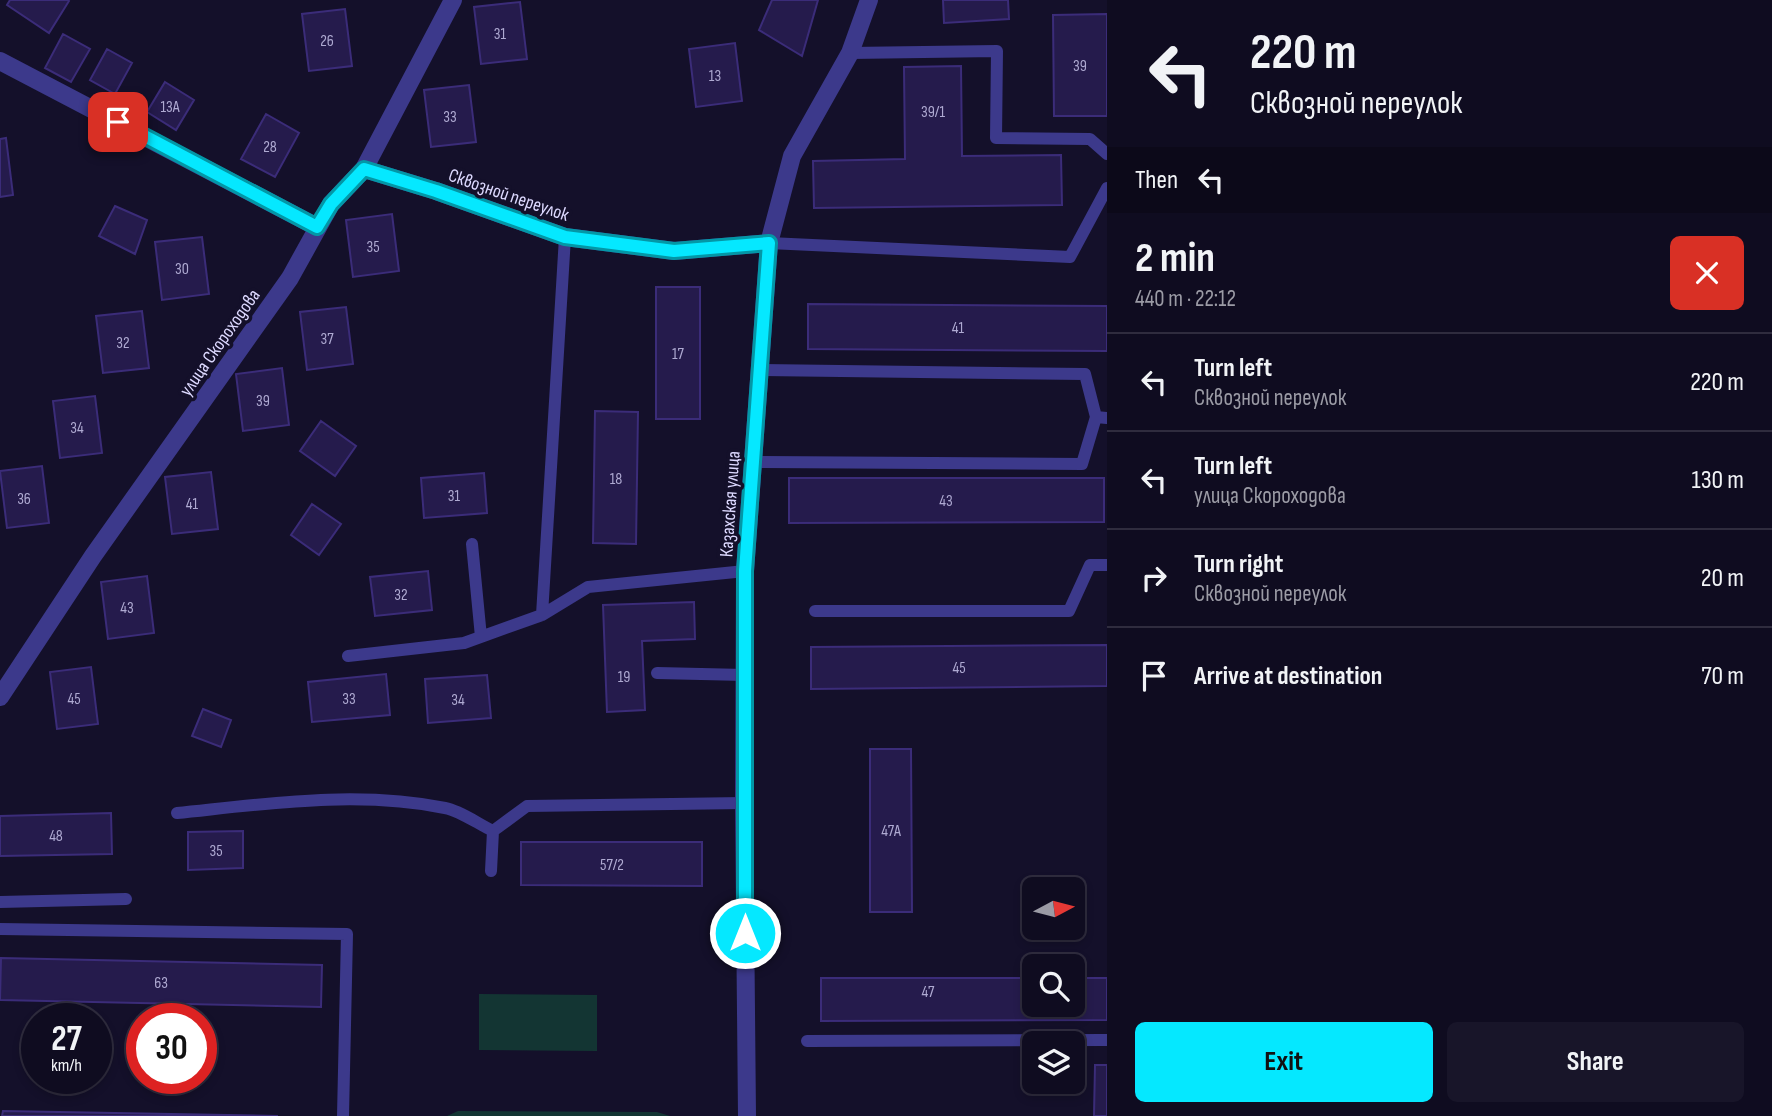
<!DOCTYPE html>
<html lang="en">
<head>
<meta charset="utf-8">
<style>
	:root { --surface:#0f0c20; --page:#181529; --text:#f1f3f6; --muted:#9b9ba5; --line:#2f2c3e; --accent:#05e8ff }
	body { margin:0; font-family:"Sofia Sans Condensed",sans-serif; background:var(--page); color:var(--text); height:100vh; display:flex; flex-direction:column; font-size:26px; white-space:nowrap }
	* { box-sizing:border-box; margin:0 }
	p { font-size:23px; color:var(--muted) }
	.icon { flex:none; width:38px; height:38px; fill:none; stroke:currentColor; stroke-width:2; stroke-linecap:round; stroke-linejoin:round }
	.map { position:relative; flex:1; overflow:hidden }
	.drawer { display:flex; flex-direction:column; background:var(--surface); width:665px }
	.drawer>* { flex:none }
	.hud { background:#0f0c20; color:var(--text); overflow:hidden }
	.needle { width:46px; rotate:83deg }
	.fabs { position:absolute; left:1022px; top:877px; display:grid; gap:14px }
	.fabs a { display:grid; place-items:center; width:63px; height:63px; border-radius:10px; background:var(--surface); box-shadow:0 4px 10px #0003,0 0 0 2px var(--line); font-size:35px }
	.speed { position:absolute; left:21px; top:1003px; display:flex; gap:14px; font-size:35px; font-weight:700; text-align:center }
	.speed>* { display:grid; place-content:center; width:91px; height:91px; border-radius:50%; background:var(--surface); box-shadow:0 4px 10px #0003,0 0 0 2px var(--line); line-height:1 }
	.speed small { font-size:18px; font-weight:400 }
	.speed .limit { border:10px solid #d22; background:#fff; color:#111 }
	.pin { position:absolute; display:grid; place-items:center; width:60px; height:60px; color:#fff; margin:-30px; border-radius:14px; box-shadow:0 4px 10px #0006 }
	.me { position:absolute; width:77px; margin:-38px; rotate:0deg; stroke-linejoin:round; filter:drop-shadow(0 0 5px #0008) }
	.turn { display:flex; align-items:center; gap:24px; height:147px; padding:0 28px; font-size:32px }
	.turn .icon { width:91px; height:91px; stroke-width:2.5 }
	.turn b { display:block; font-size:49px; line-height:60px }
	.then { display:flex; align-items:center; height:66px; padding:0 28px; background:#0003; gap:14px; font-size:26px }
	.round { display:grid; place-items:center; flex:none; width:74px; height:74px; border-radius:10px; background:var(--page) }
	.headline { display:flex; align-items:center; justify-content:space-between; height:119px; padding:0 28px }
	h1 { font-size:42px; font-weight:700; line-height:52px }
	.action { display:flex; gap:14px; margin-top:auto; padding:14px 28px }
	.action a { flex:1; height:80px; border-radius:10px; background:var(--accent); color:#111; font-size:28px; font-weight:700; line-height:80px; text-align:center }
	.action a+a { background:var(--page); color:var(--text) }
	ul { padding:0; list-style:none }
	li { display:flex; align-items:center; gap:21px; height:98px; padding:0 28px; border-top:2px solid var(--line) }
	li div { flex:1 }
	li b { display:block; font-size:26px }
	li em { font-style:normal }
	main { display:flex; flex:1; min-height:0 }
	.map>svg:first-child { display:block }
	.green { fill:#133533 }
	.building { fill:#251b4c; stroke:#3b2c79; stroke-width:2 }
	.lines { fill:none; stroke-linecap:round; stroke-linejoin:round }
	.lane { stroke:#3c398b; stroke-width:12 }
	.street { stroke:#3c398b; stroke-width:18 }
	.route-casing { stroke:#0397a6; stroke-width:18 }
	.route { stroke:#05e8ff; stroke-width:12 }
	.labels { text-anchor:middle; stroke-width:7; stroke-linejoin:round; paint-order:stroke }
	.number-label { font-size:16px; fill:#afaad2 }
	.street-label { font-size:19px; fill:#ddd9ff; stroke:#14102a }
</style>
</head>
<body>
<main>
<div class="map">
<svg width="1107" height="1116" viewBox="0 0 1107 1116">
	<rect width="100%" height="100%" fill="#14102a"/>
	<path class="green" d="M479,994L597,995V1051L479,1050Z
		M458,1111L657,1112L670,1116H447Z"/>
	<path class="building" d="M10,0H68L69,1L49,33L7,5Z
		M772,0H818L802,56L759,30Z
		M943,0H1008L1009,19L944,23Z
		M520,2L527,59L481,64L474,7Z
		M345,9L352,66L309,71L302,14Z
		M1107,14V116H1054L1053,15Z
		M63,34L90,49L71,82L45,68Z
		M735,43L742,101L696,107L689,49Z
		M107,49L132,63L115,94L90,80Z
		M961,66L962,156L1061,155L1062,205L814,208L813,161L905,159L904,67Z
		M165,82L194,100L176,130L147,112Z
		M469,85L476,142L431,147L424,90Z
		M266,114L299,133L275,177L241,159Z
		M6,138L13,195L0,197V139Z
		M115,206L147,220L135,254L99,236Z
		M392,214L399,271L353,277L346,220Z
		M202,237L209,294L162,300L155,242Z
		M656,287H700V419H656Z
		M808,304L1107,306V351L808,349Z
		M346,307L353,364L307,370L300,312Z
		M142,311L149,368L103,373L96,316Z
		M282,368L289,425L243,431L236,374Z
		M95,396L102,453L60,458L53,401Z
		M595,411L638,412L636,544L593,543Z
		M321,421L356,446L335,476L300,451Z
		M42,466L49,523L7,528L0,471Z
		M211,472L218,529L172,534L165,477Z
		M484,473L487,513L424,518L421,478Z
		M789,478H1104V522L789,523Z
		M312,504L341,524L319,555L291,535Z
		M428,571L432,610L375,616L370,577Z
		M147,576L154,633L108,639L101,582Z
		M694,602L695,639L642,641L645,710L607,712L603,605Z
		M1107,645V686L811,689V647Z
		M91,667L98,724L57,729L50,672Z
		M386,674L390,715L312,722L308,682Z
		M487,675L491,718L428,723L425,679Z
		M203,709L231,720L221,747L192,736Z
		M870,749H911L912,912H870Z
		M111,813L112,854L0,856V816Z
		M243,831V868L188,870V832Z
		M521,842H702V886L521,885Z
		M1,958L322,965L321,1007L0,1000Z
		M821,978H1034V1004H1073V978H1107V1020L821,1021Z
		M1095,1065H1107V1116H1094Z
		M3,1111L278,1116H2Z"/>
	<g class="lines">
		<path class="lane" d="M850,53L997,51L996,138L1090,139L1107,154
			M769,243L1070,257L1107,188
			M759,370L1085,374L1096,417L1107,418
			M753,462L1082,464L1096,417
			M472,544L481,637
			M815,611H1069L1090,565H1107
			M542,615L565,237
			M348,656L464,643L542,615L588,587L745,571
			M657,673L745,675
			M177,813C265,804 357,790 445,808C461,811 478,824 493,831
			M491,871L493,831L527,806L744,803
			M0,902L126,899
			M0,929L347,934L343,1116
			M807,1041L1107,1040"/>
		<path class="street" d="M0,61L317,227
			M364,169L436,191L565,237L674,251L769,243
			M0,697L93,556L290,278L331,204L364,169L453,0
			M747,1116L744,803L745,571L769,243L792,156L850,53L869,0"/>
	</g>
	<g class="lines">
		<defs>
			<path id="route" d="M118,122L317,227L331,204L364,169L436,191L565,237L674,251L769,243L745,571V933"/>
		</defs>
		<use href="#route" class="route-casing"/>
		<use href="#route" class="route"/>
	</g>
	<g class="labels">
		<g class="number-label">
			<text x="500" y="39">31</text>
			<text x="327" y="46">26</text>
			<text x="1080" y="71">39</text>
			<text x="715" y="81">13</text>
			<text x="170" y="112">13А</text>
			<text x="933" y="117">39/1</text>
			<text x="450" y="122">33</text>
			<text x="270" y="152">28</text>
			<text x="373" y="252">35</text>
			<text x="182" y="274">30</text>
			<text x="958" y="333">41</text>
			<text x="327" y="344">37</text>
			<text x="123" y="348">32</text>
			<text x="678" y="359">17</text>
			<text x="263" y="406">39</text>
			<text x="77" y="433">34</text>
			<text x="616" y="484">18</text>
			<text x="454" y="501">31</text>
			<text x="24" y="504">36</text>
			<text x="946" y="506">43</text>
			<text x="192" y="509">41</text>
			<text x="401" y="600">32</text>
			<text x="127" y="613">43</text>
			<text x="959" y="673">45</text>
			<text x="624" y="682">19</text>
			<text x="74" y="704">45</text>
			<text x="349" y="704">33</text>
			<text x="458" y="705">34</text>
			<text x="891" y="836">47А</text>
			<text x="56" y="841">48</text>
			<text x="216" y="856">35</text>
			<text x="612" y="870">57/2</text>
			<text x="161" y="988">63</text>
			<text x="928" y="997">47</text>
		</g>
		<g class="street-label">
			<text transform="translate(509 194) rotate(19)" y="7">Сквозной переулок</text>
			<text transform="translate(219 342) rotate(-55)" y="7">улица Скороходова</text>
			<text transform="translate(729 504) rotate(-86)" y="7">Казахская улица</text>
		</g>
	</g>
</svg>
<div class="fabs">
<a><svg class="needle" viewBox="-14 -14 28 28"><path d="M0-13l5 13h-10z" fill="#e53935"/><path d="M0 13l5-13h-10z" fill="#9b9ba5"/></svg></a>
<a><svg class="icon" aria-label="search" viewBox="0 0 24 24"><circle cx="10" cy="10" r="6"/><path d="M15 15l6 6"/></svg></a>
<a><svg class="icon" aria-label="layers" viewBox="0 0 24 24"><path d="M12 4l9 5-9 5-9-5zM3 14l9 5 9-5"/></svg></a>
</div>
<div class="speed"><div>27<small>km/h</small></div><div class="limit">30</div></div>
<div class="pin" style="left:118px;top:122px;background:#d93025"><svg class="icon" aria-label="arrive" viewBox="0 0 24 24"><path d="M6 21V4h12l-3 4 3 4H6"/></svg></div>
<svg class="me" style="left:745px;top:933px" viewBox="-20 -20 40 40"><circle r="17" fill="#05e8ff" stroke="#fff" stroke-width="3"/><path d="M0-11L8 9 0 5-8 9z" fill="#fff"/></svg>
</div>
<section class="drawer">
<div class="hud">
<div class="turn"><svg class="icon" aria-label="left" viewBox="0 0 24 24"><path d="M17 20v-9H6M10 6l-5 5 5 5"/></svg><div><b>220 m</b>Сквозной переулок</div></div>
<div class="then">Then<svg class="icon" aria-label="left" viewBox="0 0 24 24"><path d="M17 20v-9H6M10 6l-5 5 5 5"/></svg></div>
</div>
<div class="headline"><div><h1>2 min</h1><p>440 m · 22:12</p></div><a class="round" style="background:#d93025;color:#fff"><svg class="icon" aria-label="close" viewBox="0 0 24 24"><path d="M6 6l12 12M18 6L6 18"/></svg></a></div>
<ul>
<li><svg class="icon" aria-label="left" viewBox="0 0 24 24"><path d="M17 20v-9H6M10 6l-5 5 5 5"/></svg><div><b>Turn left</b><p>Сквозной переулок</p></div><em>220 m</em></li>
<li><svg class="icon" aria-label="left" viewBox="0 0 24 24"><path d="M17 20v-9H6M10 6l-5 5 5 5"/></svg><div><b>Turn left</b><p>улица Скороходова</p></div><em>130 m</em></li>
<li><svg class="icon" aria-label="right" viewBox="0 0 24 24"><path d="M7 20v-9h11M14 6l5 5-5 5"/></svg><div><b>Turn right</b><p>Сквозной переулок</p></div><em>20 m</em></li>
<li><svg class="icon" aria-label="arrive" viewBox="0 0 24 24"><path d="M6 21V4h12l-3 4 3 4H6"/></svg><div><b>Arrive at destination</b></div><em>70 m</em></li>
</ul>
<div class="action"><a>Exit</a><a>Share</a></div>
</section>
</main>
</body>
</html>
